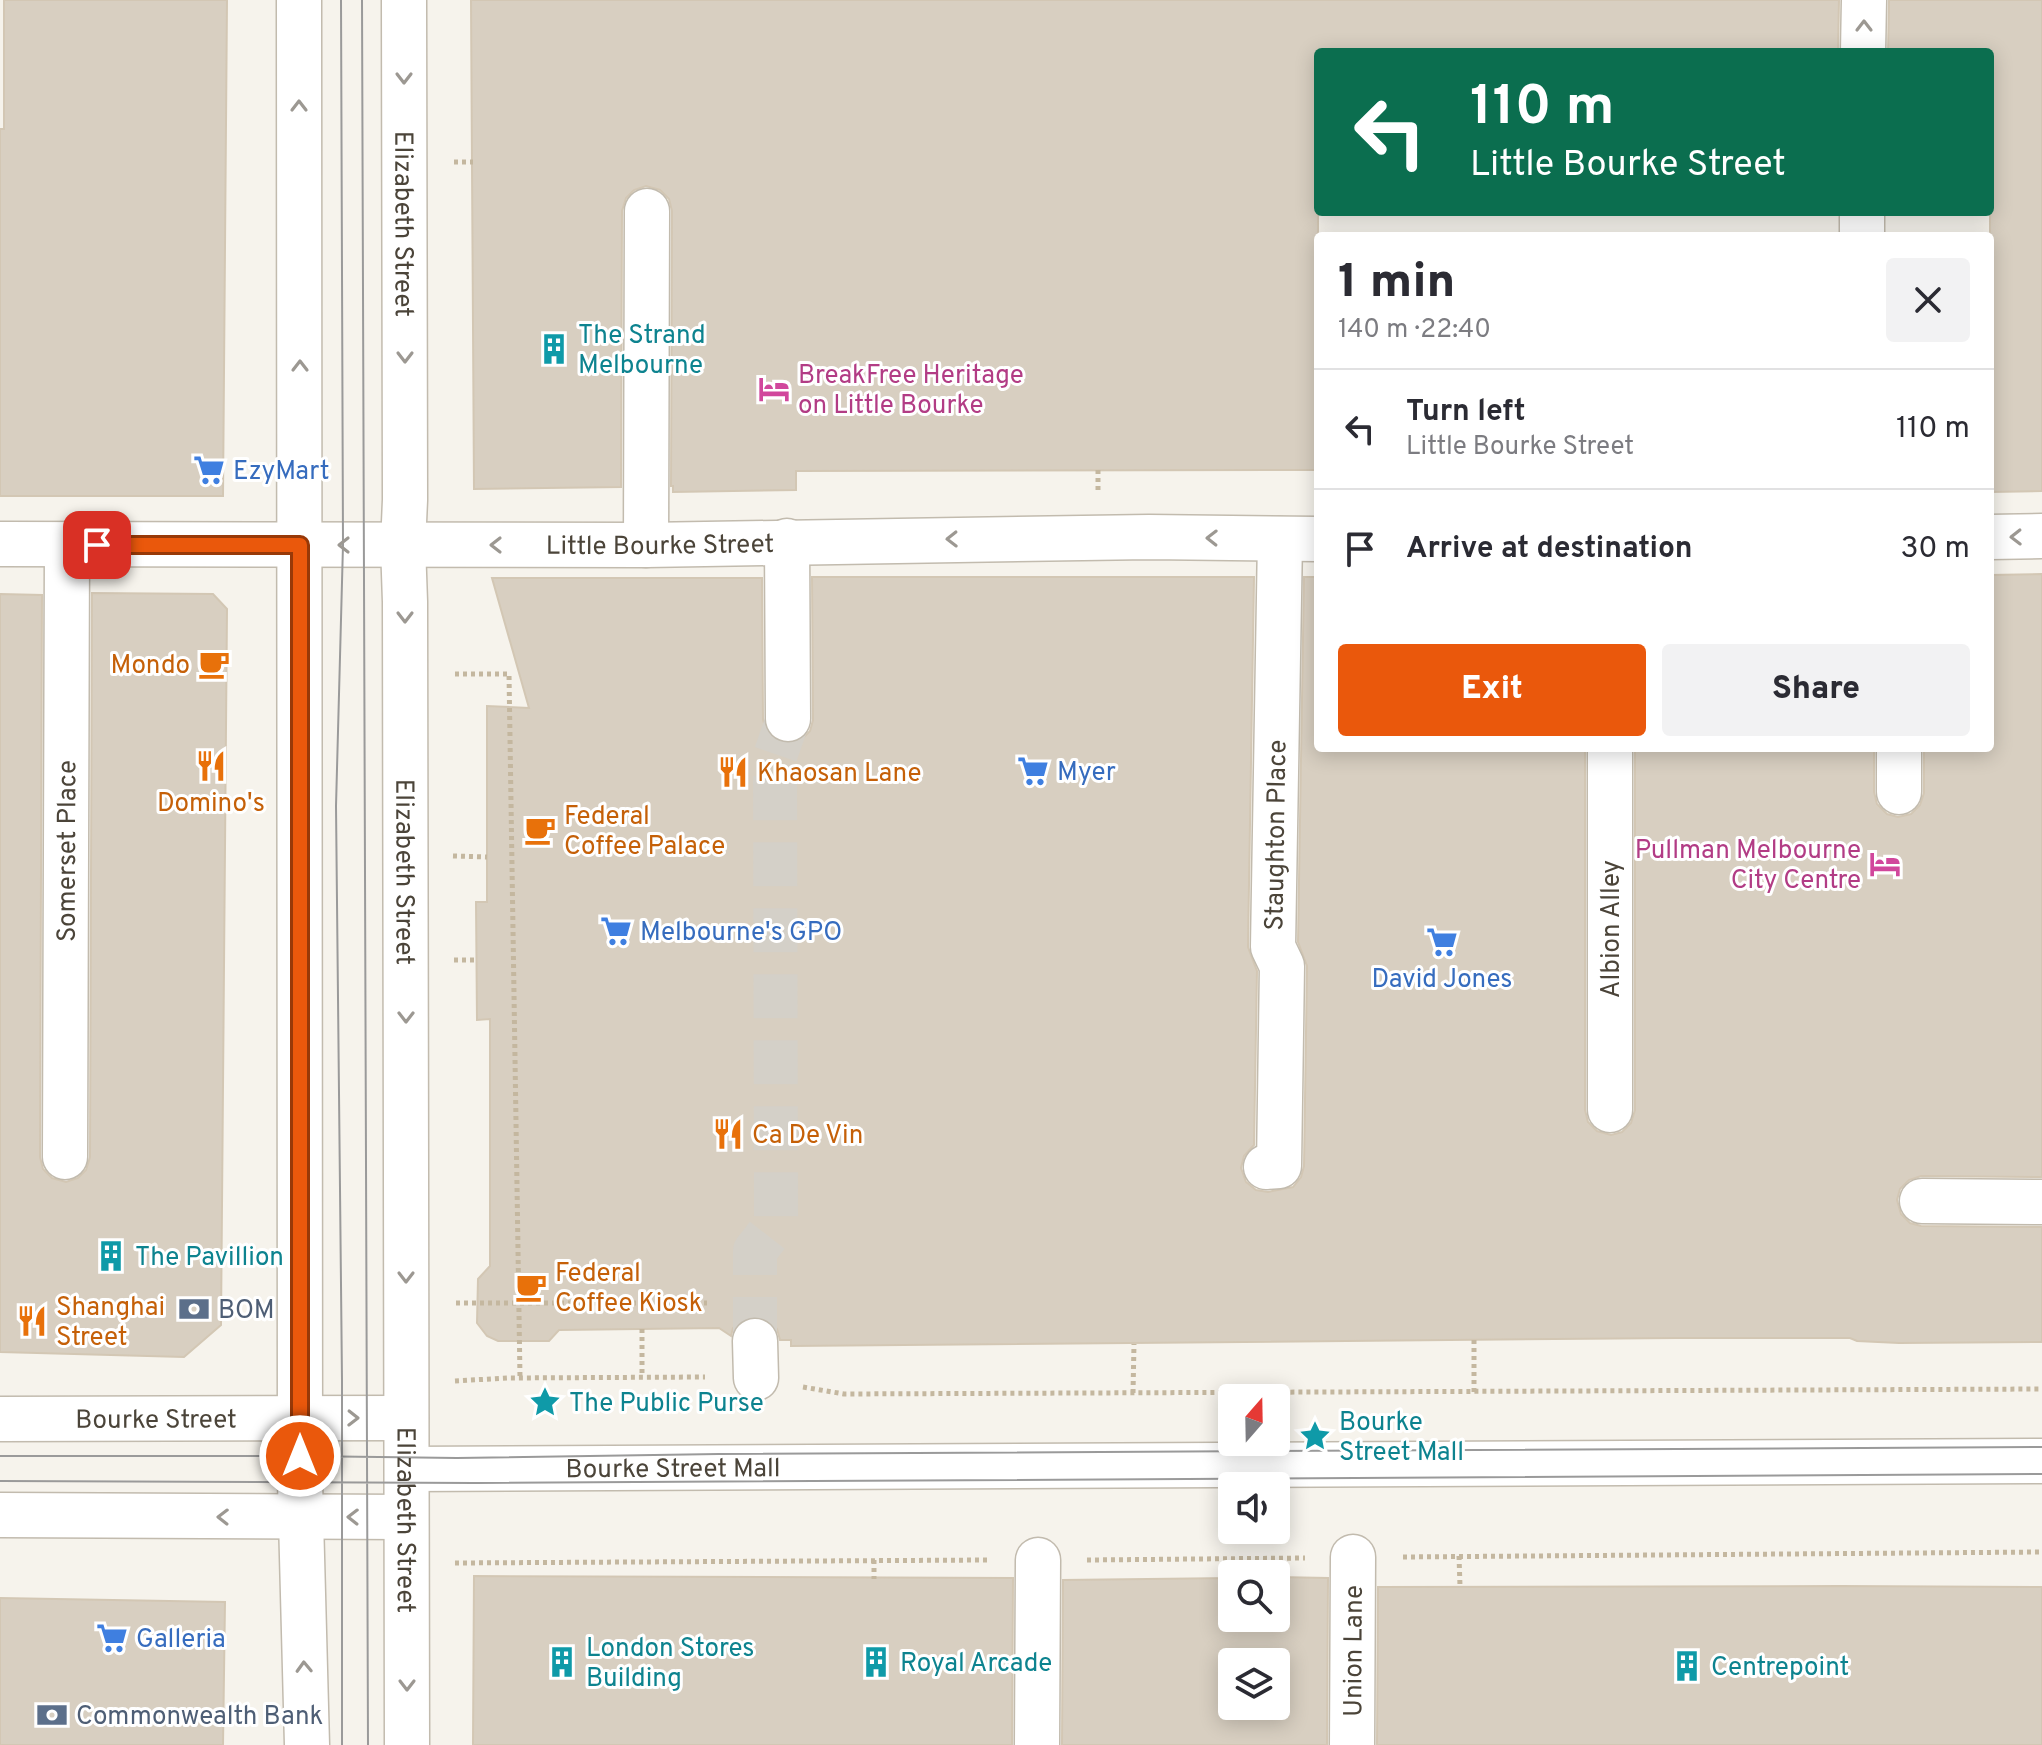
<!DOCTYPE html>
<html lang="en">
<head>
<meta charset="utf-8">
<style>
	:root { --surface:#fff; --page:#f2f2f3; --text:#2b2b33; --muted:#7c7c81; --line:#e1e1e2; --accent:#ea580c }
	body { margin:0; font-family:Overpass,sans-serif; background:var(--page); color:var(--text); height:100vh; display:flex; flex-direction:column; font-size:30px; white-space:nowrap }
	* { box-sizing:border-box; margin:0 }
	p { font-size:26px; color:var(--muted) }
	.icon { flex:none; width:44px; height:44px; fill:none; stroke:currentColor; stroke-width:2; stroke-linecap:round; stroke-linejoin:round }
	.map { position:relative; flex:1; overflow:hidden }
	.details { position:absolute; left:1314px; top:232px; width:680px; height:520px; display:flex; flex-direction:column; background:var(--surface); border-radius:8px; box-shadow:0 4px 20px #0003 }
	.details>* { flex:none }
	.top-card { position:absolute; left:1314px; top:48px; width:680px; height:168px; border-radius:8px; box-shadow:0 4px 20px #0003; background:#0b6e4f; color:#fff; overflow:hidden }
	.needle { width:52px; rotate:20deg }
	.tools { position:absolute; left:1218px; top:1384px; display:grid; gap:16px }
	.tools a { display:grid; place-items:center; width:72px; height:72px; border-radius:8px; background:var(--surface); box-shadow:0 4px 20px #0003; font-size:40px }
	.pin { position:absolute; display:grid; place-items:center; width:68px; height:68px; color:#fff; margin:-34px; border-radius:16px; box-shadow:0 4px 12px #0006 }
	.me { position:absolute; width:88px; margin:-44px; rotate:0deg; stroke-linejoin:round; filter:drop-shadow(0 0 6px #0008) }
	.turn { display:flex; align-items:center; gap:28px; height:168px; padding:0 24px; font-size:36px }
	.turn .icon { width:104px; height:104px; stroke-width:2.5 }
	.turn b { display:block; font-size:56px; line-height:68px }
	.round { display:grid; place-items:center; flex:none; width:84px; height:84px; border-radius:8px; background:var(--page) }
	.summary { display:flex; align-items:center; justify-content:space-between; height:136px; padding:0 24px }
	h1 { font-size:48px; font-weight:800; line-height:60px }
	.action { display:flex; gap:16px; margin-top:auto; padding:16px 24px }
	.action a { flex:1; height:92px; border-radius:8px; background:var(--accent); color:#fff; font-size:32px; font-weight:800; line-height:92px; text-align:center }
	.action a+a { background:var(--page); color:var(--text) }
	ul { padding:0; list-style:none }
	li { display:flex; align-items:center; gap:24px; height:120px; padding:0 24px; border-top:2px solid var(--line) }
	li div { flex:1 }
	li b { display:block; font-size:30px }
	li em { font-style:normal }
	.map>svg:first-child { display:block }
	.building { fill:#d8cfc1; stroke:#d3c7b4; stroke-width:2; fill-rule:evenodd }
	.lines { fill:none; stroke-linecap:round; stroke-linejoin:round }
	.minor-tunnel { stroke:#d4d0c8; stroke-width:44; stroke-dasharray:44 22; stroke-linecap:butt }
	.minor-casing { stroke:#c2bbae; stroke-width:47 }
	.path { stroke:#c4b79f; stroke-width:5; stroke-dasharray:4 4; stroke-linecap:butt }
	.minor { stroke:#fff; stroke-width:44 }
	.tram { stroke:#9a9a9a; stroke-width:2 }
	.oneway { stroke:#9c9892 }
	.route-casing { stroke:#983908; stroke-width:20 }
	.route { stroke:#ea580c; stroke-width:14 }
	.labels { text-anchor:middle; stroke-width:6; stroke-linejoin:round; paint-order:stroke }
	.street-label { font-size:26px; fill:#4b4439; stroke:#fff }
	.culture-label { font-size:26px; fill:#0d838f; stroke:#fff; text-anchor:start }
	.hotel-label { font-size:26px; fill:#b23c85; stroke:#fff; text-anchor:start }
	.shop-label { font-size:26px; fill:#366cbe; stroke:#fff; text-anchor:start }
	.food-label { font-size:26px; fill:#c56008; stroke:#fff; text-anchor:start }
	.service-label { font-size:26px; fill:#4e5e75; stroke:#fff; text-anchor:start }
</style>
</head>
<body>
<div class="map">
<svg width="2042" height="1745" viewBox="0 0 2042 1745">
	<rect width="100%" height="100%" fill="#f6f3ec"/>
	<path class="building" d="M4,0H227L223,496H0V129H4Z
		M471,0H1839L1838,52H1318V470L796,471V490L673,492V486H671L672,211L669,199L660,190L646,186L634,190L626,198L622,211L621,487L474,489Z
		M1889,0H2042V491L1990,492V52H1888Z
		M2042,574V1177L1921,1176L1909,1180L1900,1189L1897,1200L1901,1214L1910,1223L1921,1226L2042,1227V1342L1899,1343L1857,1341L1850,1338H1676L791,1346V1340H780L777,1329L768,1319L755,1316L741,1320L733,1328L731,1336L719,1328L559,1330L549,1341H498L487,1336L477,1323L478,1279L490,1266V1019L477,1020L476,902H487V706L529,708L492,578H762L763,720L767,732L775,740L789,744L801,740L810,731L813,720L812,577H1254L1248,947L1257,971L1254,1145L1244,1156L1241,1168L1246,1182L1256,1190L1268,1192L1293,1187L1301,1177L1304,1166L1307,966L1298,942L1304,577H1318V748H1585V1110L1588,1122L1597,1131L1611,1135L1622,1132L1631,1123L1635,1110V748H1874V792L1877,804L1887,814L1898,817L1911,814L1920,805L1924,793V748H1990V575Z
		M92,593L213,594L227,609L221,1325L184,1357L0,1352V594L42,595L40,1157L43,1169L52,1178L66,1182L78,1178L86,1170L90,1157Z
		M474,1576L1013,1578L1012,1745H473Z
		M1276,1577L1328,1578L1327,1745H1062L1063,1580L1232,1578V1618H1276ZM1232,1662H1276V1706H1232Z
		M1840,1586L2042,1587V1745H1377L1378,1587Z
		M0,1598L225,1602L223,1745H0Z"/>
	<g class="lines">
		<path class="minor-tunnel" d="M755,1341V1251L776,1224L775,756L788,719"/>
		<defs>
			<g id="minor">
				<path d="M299,0L300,1481L307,1745"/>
				<path id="s1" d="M404,0L405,500L403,545L405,602L407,1745"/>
				<path d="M1863,52L1864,0"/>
				<path d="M1862,236V212"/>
				<path d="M1990,537L2042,536"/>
				<path d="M787,541L788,719"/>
				<path id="s2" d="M0,544L646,545L1149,537L1318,539"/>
				<path d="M646,545L647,211"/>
				<path d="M1899,748V792"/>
				<path d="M1610,1110V748"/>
				<path id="s3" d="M65,1157L67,545"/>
				<path id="s4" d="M1266,1167L1279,1166L1282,966L1273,947L1280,539"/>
				<path d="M1922,1201L2042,1202"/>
				<path d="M755,1341L756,1378"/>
				<path id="s5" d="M0,1419L406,1418"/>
				<path id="s6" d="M407,1469L2042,1461"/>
				<path d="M0,1515L406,1517"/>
				<path d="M1037,1745L1038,1560"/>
				<path id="s7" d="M1352,1745L1353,1557"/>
			</g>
		</defs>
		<use href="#minor" class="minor-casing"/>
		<path class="path" d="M454,162H473
			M1098,470V491
			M455,674H509L520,1378
			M453,856L487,857
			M454,960H477
			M456,1303H707
			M642,1329V1377
			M1474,1340V1392
			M455,1381L507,1378L705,1377
			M803,1387L844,1394L2042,1389
			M1133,1393L1134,1344
			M1459,1556L1460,1586
			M1403,1557L2042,1552
			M874,1560V1579
			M1087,1560L1305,1558
			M455,1563L989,1560
			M1234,1574L1235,1559"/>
		<use href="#minor" class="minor"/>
		<path class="tram" d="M341,0L343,545L336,806L342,1380V1745
			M362,0L368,1745
			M0,1456H300L457,1458L719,1454L2042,1447
			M0,1481L475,1483L2042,1474"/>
	</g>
	<defs><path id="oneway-chevron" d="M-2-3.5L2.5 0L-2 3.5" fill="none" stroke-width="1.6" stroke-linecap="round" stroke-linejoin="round" transform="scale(2)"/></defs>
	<g class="oneway">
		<use href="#oneway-chevron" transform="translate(1864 26) rotate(-90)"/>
		<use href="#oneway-chevron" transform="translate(404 78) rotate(90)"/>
		<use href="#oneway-chevron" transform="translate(299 106) rotate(-90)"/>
		<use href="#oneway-chevron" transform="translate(405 357) rotate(90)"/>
		<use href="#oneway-chevron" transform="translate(300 366) rotate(-90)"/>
		<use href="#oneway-chevron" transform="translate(2016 537) rotate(179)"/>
		<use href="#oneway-chevron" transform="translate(1212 538) rotate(-179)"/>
		<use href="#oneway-chevron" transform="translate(952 539) rotate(179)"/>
		<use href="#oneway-chevron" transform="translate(344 545) rotate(-180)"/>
		<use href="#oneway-chevron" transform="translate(496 545) rotate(180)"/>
		<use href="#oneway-chevron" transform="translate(405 617) rotate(90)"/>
		<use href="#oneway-chevron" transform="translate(406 1017) rotate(90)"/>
		<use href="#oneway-chevron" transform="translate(406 1277) rotate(90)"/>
		<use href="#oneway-chevron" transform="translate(353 1418) rotate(1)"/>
		<use href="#oneway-chevron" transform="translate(223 1517) rotate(-179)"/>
		<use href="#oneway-chevron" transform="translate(353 1517) rotate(-179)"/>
		<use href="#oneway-chevron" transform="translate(304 1667) rotate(-92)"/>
		<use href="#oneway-chevron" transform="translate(407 1685) rotate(90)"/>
	</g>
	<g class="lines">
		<defs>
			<path id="route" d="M97,545H300V1456"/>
		</defs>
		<use href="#route" class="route-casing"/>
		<use href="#route" class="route"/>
	</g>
	<defs>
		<symbol id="building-bare" viewBox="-9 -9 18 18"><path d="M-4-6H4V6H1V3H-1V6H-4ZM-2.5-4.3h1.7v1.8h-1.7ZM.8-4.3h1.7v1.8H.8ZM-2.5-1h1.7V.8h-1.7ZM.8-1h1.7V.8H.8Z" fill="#0f9aa8" stroke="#fff" stroke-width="2.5" paint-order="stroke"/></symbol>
		<symbol id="hotel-bare" viewBox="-9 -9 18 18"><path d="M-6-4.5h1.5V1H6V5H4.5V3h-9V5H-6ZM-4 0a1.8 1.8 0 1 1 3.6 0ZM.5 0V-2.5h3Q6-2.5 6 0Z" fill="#d1479c" stroke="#fff" stroke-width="2.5" paint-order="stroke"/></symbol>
		<symbol id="supermarket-bare" viewBox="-9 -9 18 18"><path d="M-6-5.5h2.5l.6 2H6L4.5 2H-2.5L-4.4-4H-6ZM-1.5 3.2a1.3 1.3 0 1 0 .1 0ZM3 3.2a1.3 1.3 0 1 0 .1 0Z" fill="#3f7fe0" stroke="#fff" stroke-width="2.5" paint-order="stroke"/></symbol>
		<symbol id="cafe-bare" viewBox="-9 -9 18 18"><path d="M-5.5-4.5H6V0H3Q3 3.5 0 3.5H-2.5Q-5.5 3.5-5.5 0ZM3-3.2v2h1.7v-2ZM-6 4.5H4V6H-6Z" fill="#e8710a" stroke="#fff" stroke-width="2.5" paint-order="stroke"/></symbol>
		<symbol id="restaurant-bare" viewBox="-9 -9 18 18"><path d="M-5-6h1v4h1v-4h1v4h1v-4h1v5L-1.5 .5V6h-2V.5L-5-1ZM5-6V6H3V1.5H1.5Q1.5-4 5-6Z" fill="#e8710a" stroke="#fff" stroke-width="2.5" paint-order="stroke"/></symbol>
		<symbol id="bank-bare" viewBox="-9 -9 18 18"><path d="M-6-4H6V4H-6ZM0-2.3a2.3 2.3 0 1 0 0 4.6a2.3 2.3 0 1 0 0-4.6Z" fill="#5c6f8a" stroke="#fff" stroke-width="2.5" paint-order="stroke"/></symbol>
		<symbol id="sight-bare" viewBox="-9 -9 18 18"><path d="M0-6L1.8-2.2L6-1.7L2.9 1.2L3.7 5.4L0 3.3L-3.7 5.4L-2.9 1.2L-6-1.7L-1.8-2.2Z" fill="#0f9aa8" stroke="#fff" stroke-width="2.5" paint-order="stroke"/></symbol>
	</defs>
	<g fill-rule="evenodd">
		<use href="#building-bare" x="532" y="327" width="44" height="44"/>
		<use href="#hotel-bare" x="752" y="367" width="44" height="44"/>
		<use href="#supermarket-bare" x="187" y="448" width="44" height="44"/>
		<use href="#cafe-bare" x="192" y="642" width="44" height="44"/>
		<use href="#restaurant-bare" x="189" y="744" width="44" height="44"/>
		<use href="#supermarket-bare" x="1011" y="749" width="44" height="44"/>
		<use href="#restaurant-bare" x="711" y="750" width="44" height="44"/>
		<use href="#cafe-bare" x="518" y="808" width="44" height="44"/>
		<use href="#hotel-bare" x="1863" y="842" width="44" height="44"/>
		<use href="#supermarket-bare" x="594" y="909" width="44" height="44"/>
		<use href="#supermarket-bare" x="1420" y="920" width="44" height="44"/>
		<use href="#restaurant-bare" x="706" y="1112" width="44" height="44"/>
		<use href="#building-bare" x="89" y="1234" width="44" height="44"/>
		<use href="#cafe-bare" x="509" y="1265" width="44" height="44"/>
		<use href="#bank-bare" x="172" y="1287" width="44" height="44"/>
		<use href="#restaurant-bare" x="10" y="1299" width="44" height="44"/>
		<use href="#sight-bare" x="523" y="1380" width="44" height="44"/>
		<use href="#sight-bare" x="1293" y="1414" width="44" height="44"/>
		<use href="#supermarket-bare" x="90" y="1616" width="44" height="44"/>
		<use href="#building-bare" x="540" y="1640" width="44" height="44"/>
		<use href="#building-bare" x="854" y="1640" width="44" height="44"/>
		<use href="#building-bare" x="1665" y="1644" width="44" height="44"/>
		<use href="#bank-bare" x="30" y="1693" width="44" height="44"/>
	</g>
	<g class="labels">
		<g class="street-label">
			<text dy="9" stroke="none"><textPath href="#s1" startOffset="224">Elizabeth Street</textPath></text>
			<text dy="9" stroke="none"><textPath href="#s2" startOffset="660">Little Bourke Street</textPath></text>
			<text dy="9" stroke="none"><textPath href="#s4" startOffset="346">Staughton Place</textPath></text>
			<text dy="9" stroke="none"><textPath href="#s3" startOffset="306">Somerset Place</textPath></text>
			<text dy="9" stroke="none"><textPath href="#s1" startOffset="872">Elizabeth Street</textPath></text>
			<text transform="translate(1610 929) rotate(-90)" y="9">Albion Alley</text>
			<text dy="9" stroke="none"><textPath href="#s5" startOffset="156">Bourke Street</textPath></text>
			<text dy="9" stroke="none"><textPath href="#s6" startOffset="266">Bourke Street Mall</textPath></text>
			<text dy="9" stroke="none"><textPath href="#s1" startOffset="1520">Elizabeth Street</textPath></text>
			<text dy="9" stroke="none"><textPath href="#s7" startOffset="94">Union Lane</textPath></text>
		</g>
		<g class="culture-label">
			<text x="578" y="343">The Strand<tspan x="578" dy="30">Melbourne</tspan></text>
			<text x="135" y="1265">The Pavillion</text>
			<text x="569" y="1411">The Public Purse</text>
			<text x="1339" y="1430">Bourke<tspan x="1339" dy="30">Street Mall</tspan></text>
			<text x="586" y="1656">London Stores<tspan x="586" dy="30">Building</tspan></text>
			<text x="900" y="1671">Royal Arcade</text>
			<text x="1711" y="1675">Centrepoint</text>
		</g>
		<g class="hotel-label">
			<text x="798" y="383">BreakFree Heritage<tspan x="798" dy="30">on Little Bourke</tspan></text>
			<text x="1861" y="858" text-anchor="end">Pullman Melbourne<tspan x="1861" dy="30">City Centre</tspan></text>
		</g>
		<g class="shop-label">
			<text x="233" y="479">EzyMart</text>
			<text x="1057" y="780">Myer</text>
			<text x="640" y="940">Melbourne's GPO</text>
			<text x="1442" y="987" text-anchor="middle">David Jones</text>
			<text x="136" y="1647">Galleria</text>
		</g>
		<g class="food-label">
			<text x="190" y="673" text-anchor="end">Mondo</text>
			<text x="757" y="781">Khaosan Lane</text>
			<text x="211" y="811" text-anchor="middle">Domino's</text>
			<text x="564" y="824">Federal<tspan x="564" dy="30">Coffee Palace</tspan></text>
			<text x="752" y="1143">Ca De Vin</text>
			<text x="555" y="1281">Federal<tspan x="555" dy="30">Coffee Kiosk</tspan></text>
			<text x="56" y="1315">Shanghai<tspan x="56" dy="30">Street</tspan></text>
		</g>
		<g class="service-label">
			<text x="218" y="1318">BOM</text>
			<text x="76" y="1724">Commonwealth Bank</text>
		</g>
	</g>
</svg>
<div class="tools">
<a><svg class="needle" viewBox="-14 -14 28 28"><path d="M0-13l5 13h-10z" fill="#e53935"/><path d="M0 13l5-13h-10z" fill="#7c7c81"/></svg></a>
<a><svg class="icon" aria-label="sound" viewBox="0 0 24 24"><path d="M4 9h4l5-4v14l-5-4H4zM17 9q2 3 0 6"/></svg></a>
<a><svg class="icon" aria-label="search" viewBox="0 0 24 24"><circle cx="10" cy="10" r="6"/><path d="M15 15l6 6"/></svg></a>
<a><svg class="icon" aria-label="layers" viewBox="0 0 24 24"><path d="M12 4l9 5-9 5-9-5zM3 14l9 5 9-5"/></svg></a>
</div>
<div class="pin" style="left:97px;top:545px;background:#d93025"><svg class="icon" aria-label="arrive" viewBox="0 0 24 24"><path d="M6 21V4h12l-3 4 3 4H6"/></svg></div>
<svg class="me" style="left:300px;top:1456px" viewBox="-20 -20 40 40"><circle r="17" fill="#ea580c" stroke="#fff" stroke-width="3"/><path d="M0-11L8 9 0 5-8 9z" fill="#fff"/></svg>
<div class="top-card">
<div class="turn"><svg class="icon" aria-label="left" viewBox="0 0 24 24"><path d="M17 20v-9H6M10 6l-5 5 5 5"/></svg><div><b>110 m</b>Little Bourke Street</div></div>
</div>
<section class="details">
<div class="summary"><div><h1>1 min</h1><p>140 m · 22:40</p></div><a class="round"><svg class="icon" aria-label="close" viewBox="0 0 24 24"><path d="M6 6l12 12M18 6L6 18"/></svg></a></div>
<ul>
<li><svg class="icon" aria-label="left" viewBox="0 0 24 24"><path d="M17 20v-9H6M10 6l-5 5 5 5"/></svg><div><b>Turn left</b><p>Little Bourke Street</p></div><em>110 m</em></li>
<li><svg class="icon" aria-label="arrive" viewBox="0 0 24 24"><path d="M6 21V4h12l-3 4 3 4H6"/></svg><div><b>Arrive at destination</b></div><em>30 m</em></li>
</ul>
<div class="action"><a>Exit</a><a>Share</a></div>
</section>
</div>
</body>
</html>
